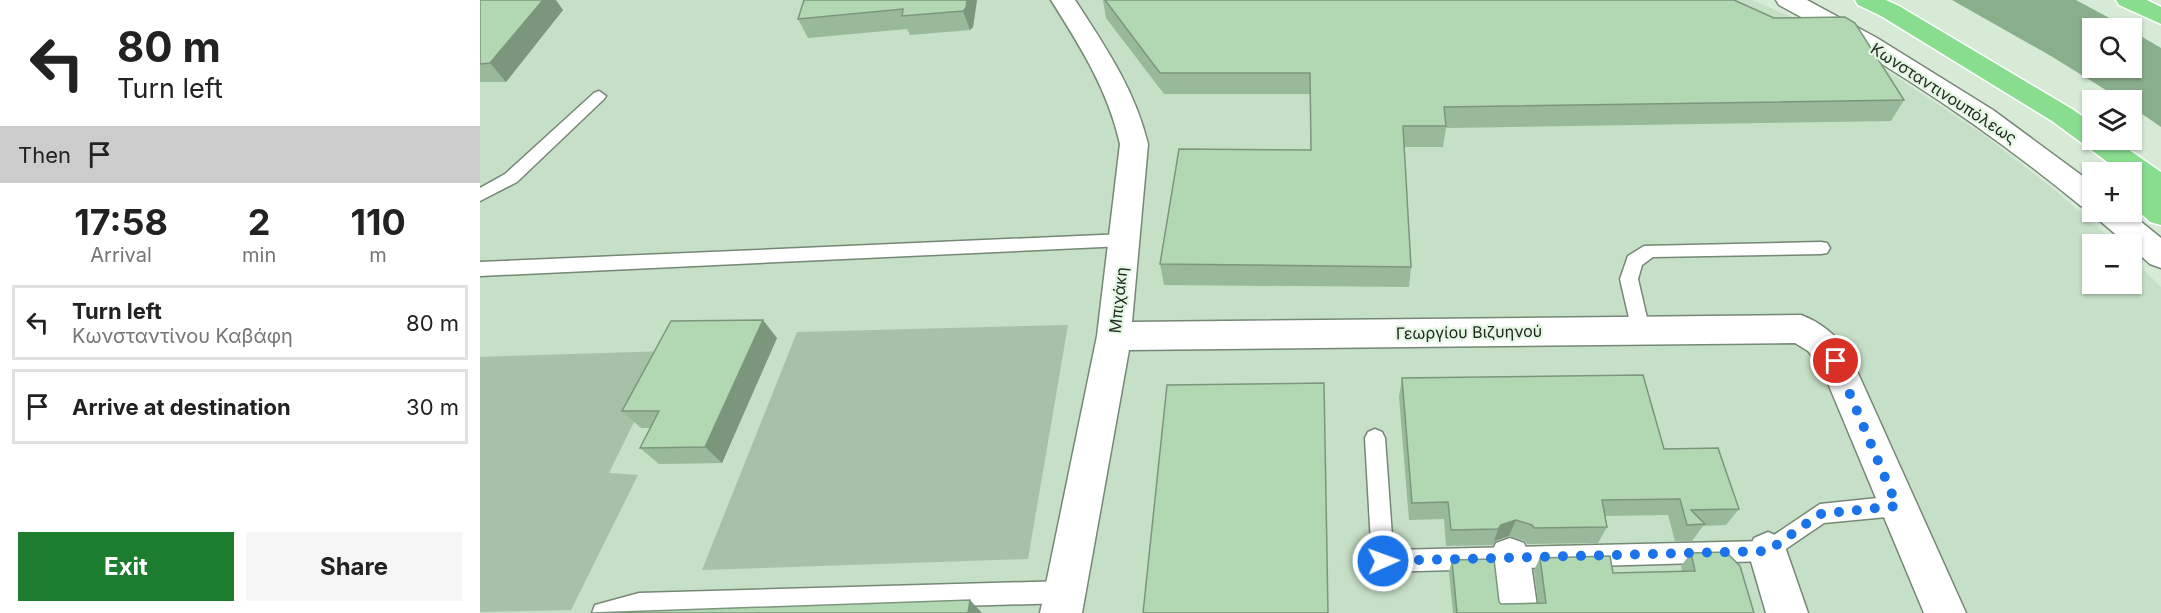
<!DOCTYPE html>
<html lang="en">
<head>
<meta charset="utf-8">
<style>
	:root { --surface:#fff; --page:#f6f6f6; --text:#222; --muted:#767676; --line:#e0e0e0; --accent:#1d7d2f }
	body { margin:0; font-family:Inter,sans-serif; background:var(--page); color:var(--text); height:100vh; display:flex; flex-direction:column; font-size:22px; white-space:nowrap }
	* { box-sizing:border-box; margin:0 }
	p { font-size:20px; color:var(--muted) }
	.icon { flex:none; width:33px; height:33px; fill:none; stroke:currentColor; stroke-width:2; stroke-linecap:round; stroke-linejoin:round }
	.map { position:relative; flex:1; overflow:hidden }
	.panel { display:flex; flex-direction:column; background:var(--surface); width:480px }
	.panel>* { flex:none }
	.banner { background:#fff; color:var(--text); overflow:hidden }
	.controls { position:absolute; left:1602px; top:18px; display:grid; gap:12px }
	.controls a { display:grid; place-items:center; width:60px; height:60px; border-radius:0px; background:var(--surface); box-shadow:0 2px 4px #0004; font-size:30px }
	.pin { position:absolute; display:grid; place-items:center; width:51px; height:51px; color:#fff; margin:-26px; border:3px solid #fff; border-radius:50%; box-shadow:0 2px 6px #0007 }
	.me { position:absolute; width:66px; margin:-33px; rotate:88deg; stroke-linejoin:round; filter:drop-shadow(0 0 4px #0008) }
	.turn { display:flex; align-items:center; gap:21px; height:126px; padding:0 18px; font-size:27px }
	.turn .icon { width:78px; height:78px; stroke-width:2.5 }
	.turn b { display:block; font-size:42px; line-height:51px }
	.then { display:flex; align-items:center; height:57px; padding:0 18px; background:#0003; gap:12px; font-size:22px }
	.eta { display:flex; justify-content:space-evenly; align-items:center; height:102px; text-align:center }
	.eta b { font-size:36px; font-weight:700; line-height:42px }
	.button { display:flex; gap:12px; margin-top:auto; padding:12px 18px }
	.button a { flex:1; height:69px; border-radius:0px; background:var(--accent); color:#fff; font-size:24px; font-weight:700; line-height:69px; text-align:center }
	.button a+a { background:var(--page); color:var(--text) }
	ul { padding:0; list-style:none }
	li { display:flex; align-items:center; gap:18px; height:75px; margin:0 12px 9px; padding:0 6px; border:3px solid var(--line); border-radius:0px }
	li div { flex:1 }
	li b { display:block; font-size:22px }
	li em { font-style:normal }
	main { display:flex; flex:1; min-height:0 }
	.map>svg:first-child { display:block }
	.built { fill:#c6dfc7 }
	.green { fill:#a7c0a8 }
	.water { fill:#89ae8b }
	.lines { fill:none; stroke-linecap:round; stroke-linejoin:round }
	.service-casing { stroke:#758775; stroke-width:3 }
	.minor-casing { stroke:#758775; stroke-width:3 }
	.motorway-casing { stroke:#fff; stroke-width:3 }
	.service { fill:#fff; fill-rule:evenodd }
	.minor { fill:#fff; fill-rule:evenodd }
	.motorway { fill:#88dd8f; fill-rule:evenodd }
	.wall { fill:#98b99a }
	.shaded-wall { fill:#7c967d }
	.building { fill:#b1d7b3; stroke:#7c967d; stroke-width:1.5 }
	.route { stroke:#1a73e8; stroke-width:10; stroke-dasharray:0 18 }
	.labels { text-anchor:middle; stroke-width:4.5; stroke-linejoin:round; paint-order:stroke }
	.street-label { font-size:16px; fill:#212921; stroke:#e3f7e3 }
</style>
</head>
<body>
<main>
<section class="panel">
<div class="banner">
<div class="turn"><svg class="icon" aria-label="left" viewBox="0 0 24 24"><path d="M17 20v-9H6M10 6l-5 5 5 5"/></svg><div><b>80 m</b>Turn left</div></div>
<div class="then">Then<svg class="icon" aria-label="arrive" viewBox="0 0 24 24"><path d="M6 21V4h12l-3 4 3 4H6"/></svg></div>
</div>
<div class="eta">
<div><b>17:58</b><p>Arrival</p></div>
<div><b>2</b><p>min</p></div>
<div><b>110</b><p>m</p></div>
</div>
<ul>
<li><svg class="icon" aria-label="left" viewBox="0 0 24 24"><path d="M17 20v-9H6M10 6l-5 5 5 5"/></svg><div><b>Turn left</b><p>Κωνσταντίνου Καβάφη</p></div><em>80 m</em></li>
<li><svg class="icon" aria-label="arrive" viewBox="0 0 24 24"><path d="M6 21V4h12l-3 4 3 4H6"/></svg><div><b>Arrive at destination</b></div><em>30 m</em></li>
</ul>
<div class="button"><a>Exit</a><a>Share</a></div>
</section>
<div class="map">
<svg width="1681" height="613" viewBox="0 0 1681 613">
	<rect width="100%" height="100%" fill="#d6ead6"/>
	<path class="built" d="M0,0H1272L1323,22L1394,62L1504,135L1572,188L1637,244H1612V284H1652V258L1681,287V613H0Z"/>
	<path class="green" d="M588,325L548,559L222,570L317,332Z
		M189,351L129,473L158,475L91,610L0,612V357Z"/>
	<path class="water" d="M1472,0H1596L1648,28H1612V68H1652V31L1681,48V127L1652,107V100H1642L1571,56Z"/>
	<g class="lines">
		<defs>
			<path id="service" d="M119,91L126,96L124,99L37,182L0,201V188L25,174L114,93Z
				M644,234L650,236L652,240L650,244L644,246L0,276V262Z
				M1341,242L1347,243L1350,248L1347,253L1341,254L1173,257L1162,265L1158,279L1170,331L1167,336L1161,338L1155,336L1152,331L1140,279L1148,256L1164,246Z
				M895,429L902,432L905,438L913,550L1285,541L1340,504L1417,496L1424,499L1428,506L1424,513L1417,516L1344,523L1288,561L903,572L895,568L892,561L885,438L888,432Z
				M585,581L593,584L596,592L593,600L585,603L235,613H112L115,605L159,593Z"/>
			<path id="minor" d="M571,0H595C625,46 655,90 668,144L652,322L1321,315C1342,323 1354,334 1368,351L1486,613H1444L1342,369L1328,351L1315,343L649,350L602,613H560L617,336L640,144C628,90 600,46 571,0Z
				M1296,0H1327L1397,38L1513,110L1612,183V209L1601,206C1507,129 1407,62 1299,5Z
				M1615,212H1649L1681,238V268L1670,264L1652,248V244H1647L1619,220Z
				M1288,532L1302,538L1328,613H1286L1268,551L1274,538Z
				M1030,538L1044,543L1050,557L1058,613H1016L1010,557L1016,543Z"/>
			<path id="motorway" d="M1375,0H1406L1419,6L1592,109L1612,123V140H1635L1681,172V225L1670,222L1652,205V172H1641L1572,121L1401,16L1378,5Z
				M1636,0H1667L1681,7V24L1639,5Z"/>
		</defs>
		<use href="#service" class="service-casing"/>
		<use href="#minor" class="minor-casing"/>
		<use href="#motorway" class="motorway-casing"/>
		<use href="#service" class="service"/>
		<use href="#minor" class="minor"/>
		<use href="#motorway" class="motorway"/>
	</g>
	<path class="wall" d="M0,0L83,10L26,82H0Z
		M497,0L493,27L490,30L430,35L427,29L328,38L318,19Z
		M623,0H1254L1424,100L1411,121L966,128L963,147H924L931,267L929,287L684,285L680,264L831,150L830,94H684L626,18Z
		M297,338L242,463L179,464L160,448L170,428H161L142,411Z
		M922,378L1184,449L1259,509L1246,525L1223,526L1212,541H1195L1188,515L1125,516L1127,527L1118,543L1047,544L1045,541L1029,536L1015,541L1013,545L966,546L964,519L929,520L919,397Z
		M1211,553L1274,613H973L969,572L972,560L1021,604L1058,603L1054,570L1060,558L1133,573L1202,571L1201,566Z"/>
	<path class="shaded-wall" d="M63,0H76L83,10L26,82L10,63Z
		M487,0H497L493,27L490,30L483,11Z
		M283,320L297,338L242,463L225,447Z
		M1036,520L1029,536L1015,541L1013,545L1018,529L1021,525Z
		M490,600L502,613H488Z"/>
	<path class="building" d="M0,0H63L10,63L0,64Z
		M324,0H487L486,8L483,11L422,16L423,9L318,19Z
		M625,0H1254L1294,18L1365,17L1375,23L1424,100L964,107L966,126H923L931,267L680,264L699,149L831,150L830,73H680Z
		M283,320L225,447L160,448L179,411H142L191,321Z
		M1163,375L1184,449L1238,448L1259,509L1211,510L1225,524L1207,525L1200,499L1122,500L1127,527L1054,528L1052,525L1036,520L1021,525L1018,529L971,530L968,502L932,503L922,378Z
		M844,383L848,613H663L687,385Z
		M1246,552L1260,566L1274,613H977L972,560L1014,559L1019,602L1021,604L1066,603L1060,558L1130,556L1133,573L1215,571L1211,553Z
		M490,600L488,613H111Z"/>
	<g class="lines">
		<path class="route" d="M903,561L1288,551L1340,514L1417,506L1356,361"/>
	</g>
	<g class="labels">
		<g class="street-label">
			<text transform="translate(1464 93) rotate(33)" y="6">Κωνσταντινουπόλεως</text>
			<text transform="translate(638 300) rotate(-84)" y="6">Μπιχάκη</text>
			<text transform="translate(989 332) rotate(-1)" y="6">Γεωργίου Βιζυηνού</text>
		</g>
	</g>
</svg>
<div class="controls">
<a><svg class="icon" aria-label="search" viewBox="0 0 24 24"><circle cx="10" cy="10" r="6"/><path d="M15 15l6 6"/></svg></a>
<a><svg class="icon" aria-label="layers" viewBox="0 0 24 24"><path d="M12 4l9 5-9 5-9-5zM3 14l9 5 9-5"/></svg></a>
<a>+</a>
<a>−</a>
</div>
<div class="pin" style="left:1356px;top:361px;background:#d93025"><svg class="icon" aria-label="arrive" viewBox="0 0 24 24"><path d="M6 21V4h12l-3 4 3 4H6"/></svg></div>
<svg class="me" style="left:903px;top:561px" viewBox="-20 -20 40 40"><circle r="17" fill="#1a73e8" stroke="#fff" stroke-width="3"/><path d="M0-11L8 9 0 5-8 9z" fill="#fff"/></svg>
</div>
</main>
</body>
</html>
